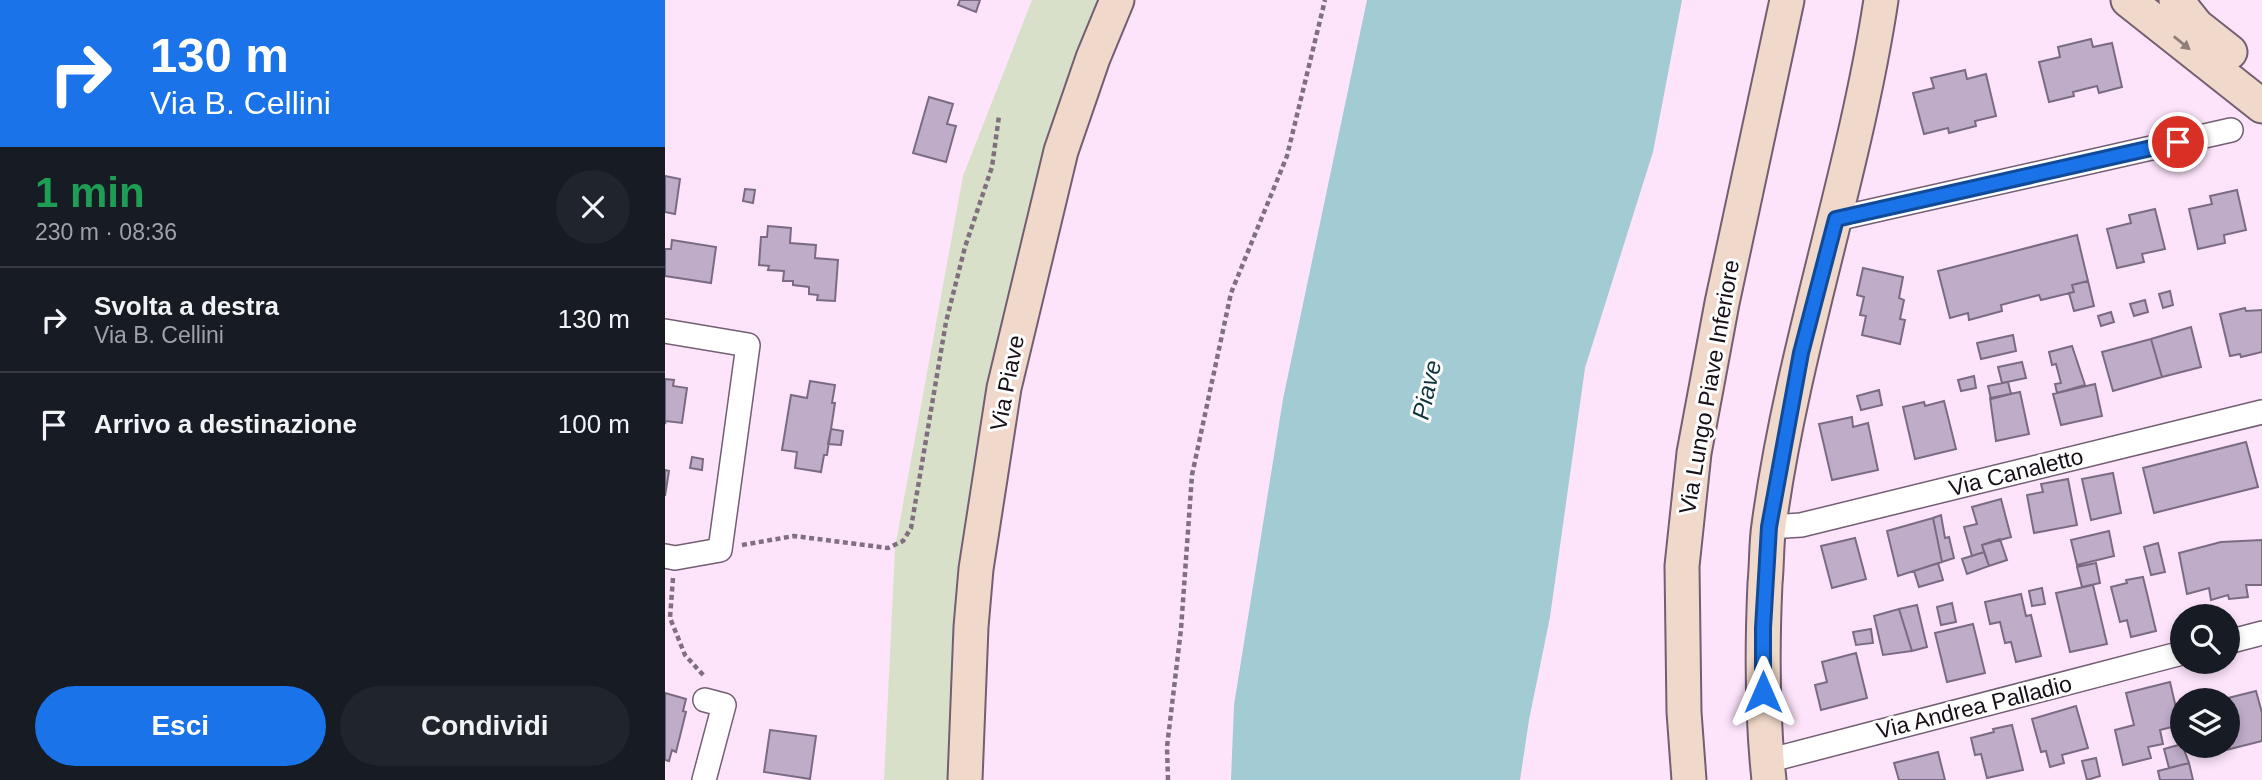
<!DOCTYPE html>
<html lang="it">
<head>
<meta charset="utf-8">
<style>
	:root { --surface:#171b24; --page:#20242c; --text:#f1f3f6; --muted:#9ea1a6; --line:#363941; --accent:#1a73e8 }
	body { margin:0; font-family:Helvetica,sans-serif; background:var(--page); color:var(--text); height:100vh; display:flex; flex-direction:column; font-size:26px; white-space:nowrap }
	* { box-sizing:border-box; margin:0 }
	p { font-size:23px; color:var(--muted) }
	.icon { flex:none; width:38px; height:38px; fill:none; stroke:currentColor; stroke-width:2; stroke-linecap:round; stroke-linejoin:round }
	.map { position:relative; flex:1; overflow:hidden }
	.sheet { display:flex; flex-direction:column; background:var(--surface); width:665px }
	.sheet>* { flex:none }
	.hud { background:#1a73e8; color:#fff; overflow:hidden }
	.controls { position:absolute; left:1505px; top:604px; display:grid; gap:14px }
	.controls a { display:grid; place-items:center; width:70px; height:70px; border-radius:50%; background:var(--surface); box-shadow:0 4px 10px #0003; font-size:35px }
	.pin { position:absolute; display:grid; place-items:center; width:60px; height:60px; color:#fff; margin:-30px; border:4px solid #fff; border-radius:50%; box-shadow:0 2px 7px #0007 }
	.me { position:absolute; width:77px; margin:-38px; rotate:0deg; stroke-linejoin:round; filter:drop-shadow(0 0 5px #0008) }
	.turn { display:flex; align-items:center; gap:24px; height:147px; padding:0 35px; font-size:32px }
	.turn .icon { width:91px; height:91px; stroke-width:2.5 }
	.turn b { display:block; font-size:49px; line-height:60px }
	.round { display:grid; place-items:center; flex:none; width:74px; height:74px; border-radius:37px; background:var(--page) }
	.summary { display:flex; align-items:center; justify-content:space-between; height:119px; padding:0 35px }
	h1 { font-size:42px; font-weight:800; line-height:52px; color:#1e9e55 }
	.action { display:flex; gap:14px; margin-top:auto; padding:14px 35px }
	.action a { flex:1; height:80px; border-radius:42px; background:var(--accent); color:#fff; font-size:28px; font-weight:800; line-height:80px; text-align:center }
	.action a+a { background:var(--page); color:var(--text) }
	ul { padding:0; list-style:none }
	li { display:flex; align-items:center; gap:21px; height:105px; padding:0 35px; border-top:2px solid var(--line) }
	li div { flex:1 }
	li b { display:block; font-size:26px }
	li em { font-style:normal }
	main { display:flex; flex:1; min-height:0 }
	.map>svg:first-child { display:block }
	.green { fill:#d8e0c9 }
	.water { fill:#a2cbd4 }
	.building { fill:#beacc9; stroke:#7a6b83; stroke-width:2 }
	.lines { fill:none; stroke-linecap:round; stroke-linejoin:round }
	.street-casing { stroke:#735e72; stroke-width:26 }
	.secondary-casing { stroke:#735e72; stroke-width:37 }
	.path { stroke:#80707f; stroke-width:4.5; stroke-dasharray:5 3.5; stroke-linecap:butt }
	.street { stroke:#fff; stroke-width:23 }
	.secondary { stroke:#f0d8ca; stroke-width:33 }
	.oneway { fill:#8f7e79 }
	.route-casing { stroke:#114b97; stroke-width:18 }
	.route { stroke:#1a73e8; stroke-width:12 }
	.labels { text-anchor:middle; stroke-width:6; stroke-linejoin:round; paint-order:stroke }
	.street-label { font-size:23px; fill:#180f17; stroke:#fff }
	.water-label { font-size:24px; font-style:italic; fill:#10363e; stroke:#fff }
</style>
</head>
<body>
<main>
<section class="sheet">
<div class="hud">
<div class="turn"><svg class="icon" aria-label="right" viewBox="0 0 24 24"><path d="M7 20v-9h11M14 6l5 5-5 5"/></svg><div><b>130 m</b>Via B. Cellini</div></div>
</div>
<div class="summary"><div><h1>1 min</h1><p>230 m · 08:36</p></div><a class="round"><svg class="icon" aria-label="close" viewBox="0 0 24 24"><path d="M6 6l12 12M18 6L6 18"/></svg></a></div>
<ul>
<li><svg class="icon" aria-label="right" viewBox="0 0 24 24"><path d="M7 20v-9h11M14 6l5 5-5 5"/></svg><div><b>Svolta a destra</b><p>Via B. Cellini</p></div><em>130 m</em></li>
<li><svg class="icon" aria-label="arrive" viewBox="0 0 24 24"><path d="M6 21V4h12l-3 4 3 4H6"/></svg><div><b>Arrivo a destinazione</b></div><em>100 m</em></li>
</ul>
<div class="action"><a>Esci</a><a>Condividi</a></div>
</section>
<div class="map">
<svg width="1597" height="780" viewBox="0 0 1597 780">
	<rect width="100%" height="100%" fill="#fde4fb"/>
	<path class="green" d="M367,0H439L330,370L314,438L305,526L288,780H219L230,548L298,176Z"/>
	<path class="water" d="M702,0H1017L988,152L920,368L885,617L864,720L855,780H566L569,705L618,399Z"/>
	<path class="building" d="M295,0H315L311,12L293,5Z
		M1426,39L1428,47L1447,43L1457,87L1434,93L1432,86L1408,92L1409,96L1384,102L1374,62L1395,57L1393,47Z
		M1300,70L1302,79L1321,74L1331,116L1310,121L1311,126L1284,133L1283,128L1259,134L1248,93L1269,88L1266,78Z
		M264,97L288,104L282,124L291,126L281,162L248,153Z
		M0,176L15,179L10,214L0,212Z
		M80,189L90,190L88,203L78,201Z
		M1572,190L1581,230L1559,235L1560,243L1533,249L1524,209L1547,204L1545,196Z
		M1490,209L1500,249L1477,254L1479,262L1452,268L1442,229L1466,223L1464,215Z
		M103,226L126,228L125,243L151,245L150,258L173,260L170,301L152,300L153,295L144,294V287L128,285V281H118L119,271L103,270L104,266L94,265L96,237H102Z
		M1412,235L1423,281L1407,285L1409,292L1376,300L1374,295L1336,305L1337,311L1304,320L1303,313L1285,318L1273,271Z
		M7,240L51,247L46,283L0,276V249H6Z
		M1198,268L1238,277L1234,298L1239,300L1235,319L1240,320L1235,344L1197,335L1201,316L1195,315L1199,297L1192,295Z
		M1423,281L1429,306L1409,311L1404,293L1409,292L1407,285Z
		M1505,291L1508,305L1498,308L1494,294Z
		M1480,300L1483,312L1469,316L1465,304Z
		M1580,308L1581,311L1597,310V352L1576,357L1575,354L1565,356L1555,314Z
		M1446,312L1449,322L1436,326L1433,316Z
		M1526,327L1536,367L1497,377L1486,339Z
		M1348,335L1351,351L1316,359L1312,343Z
		M1486,339L1497,377L1448,391L1437,352Z
		M1407,346L1420,385L1392,393L1390,384L1396,383L1391,364L1387,365L1384,352Z
		M1357,362L1361,378L1337,383L1333,367Z
		M1309,376L1311,388L1296,391L1293,380Z
		M0,379L9,380L8,386L22,388L17,423L1,421L0,424Z
		M145,381L170,385L167,403H170L162,455H159L156,472L130,468L132,452L117,450L126,395L142,398Z
		M1343,382L1346,394L1326,399L1323,386Z
		M1430,384L1437,416L1396,425L1388,394Z
		M1214,390L1217,405L1196,410L1192,396Z
		M1355,392L1364,434L1331,441L1325,398Z
		M1279,401L1291,449L1250,459L1238,407L1259,402L1260,406Z
		M1187,417L1188,427L1203,423L1213,470L1167,480L1154,424Z
		M166,429L178,431L176,445L163,444Z
		M1581,442L1593,487L1489,513L1478,468Z
		M27,457L38,459L37,470L25,468Z
		M0,470L4,471L0,496Z
		M1448,473L1456,513L1426,520L1417,479Z
		M1403,479L1412,525L1369,533L1362,495L1378,492L1376,484Z
		M1336,499L1346,537L1317,545L1319,552L1307,556L1299,527L1312,524L1307,507Z
		M1276,515L1280,538L1284,537L1289,558L1277,562L1268,518Z
		M1268,518L1277,562L1233,576L1222,531Z
		M1444,531L1449,556L1412,565L1406,540Z
		M1190,538L1201,579L1167,588L1156,546Z
		M1335,539L1342,560L1324,566L1317,545Z
		M1597,540V585H1581L1583,597L1564,599L1563,595L1546,600L1544,588L1522,594L1514,553L1556,542Z
		M1493,543L1500,572L1486,575L1479,547Z
		M1319,552L1324,566L1302,574L1297,559Z
		M1273,563L1278,580L1254,587L1249,571Z
		M1431,563L1435,583L1417,587L1412,567Z
		M1478,577L1491,631L1466,637L1462,620L1455,622L1446,587L1462,583L1461,580Z
		M1428,585L1442,644L1405,652L1391,593Z
		M1377,588L1380,604L1367,606L1364,591Z
		M1356,594L1361,616L1366,615L1376,656L1351,662L1346,642L1340,643L1335,622L1325,624L1320,602Z
		M1287,603L1291,622L1276,625L1272,607Z
		M1252,605L1262,647L1247,651L1234,609Z
		M1234,609L1247,651L1218,655L1209,616Z
		M1308,624L1320,673L1282,682L1270,633Z
		M1206,629L1208,643L1191,645L1188,632Z
		M1191,653L1202,698L1156,710L1150,685L1162,682L1157,662Z
		M1505,682L1515,725L1495,730L1498,744L1483,747L1486,758L1458,765L1450,730L1469,725L1461,693Z
		M1591,691L1597,713V741L1553,752L1551,746H1563V700H1555Z
		M0,693L21,699L18,711L21,712L11,752L7,750L4,761L0,760Z
		M1411,706L1423,748L1397,755L1399,763L1385,767L1381,751L1376,752L1367,719Z
		M1347,725L1358,770L1322,778L1316,754L1310,755L1306,738L1329,732L1328,729Z
		M105,730L151,736L145,779L99,772Z
		M1517,744L1524,763L1504,768L1499,749Z
		M1273,752L1280,780H1234L1229,763Z
		M1431,758L1435,776L1422,780L1417,761Z
		M1524,763L1528,780H1495L1493,771Z"/>
	<g class="lines">
		<defs>
			<path id="street" d="M1171,219L1566,130
				M0,331L83,345L55,550L10,558L0,556
				M1104,527L1136,525L1597,412
				M1563,642L1597,633
				M1102,761L1517,653
				M39,780L59,705L40,700"/>
			<path id="secondary" d="M1463,0L1597,106
				M1511,0L1532,26L1565,52
				M300,780L306,627L311,569L339,388L396,151L428,58L452,0
				M1024,780L1019,712L1017,566L1029,453L1057,303L1122,0
				M1104,780C1097,715 1097,649 1100,583C1102,564 1101,544 1104,525C1128,347 1189,177 1216,0"/>
		</defs>
		<use href="#street" class="street-casing"/>
		<use href="#secondary" class="secondary-casing"/>
		<path class="path" d="M77,545L129,536L223,548L238,541L246,528L281,322L300,247L327,167L334,116
			M8,578L5,618L20,655L40,677
			M503,780L502,747L516,629L527,475L566,293L622,156L660,0"/>
		<use href="#street" class="street"/>
		<use href="#secondary" class="secondary"/>
	</g>
	<defs><path id="oneway-solid" d="M-6-.8H1V-3.2L6.5 0L1 3.2V.8H-6Z" transform="scale(1.75)"/></defs>
	<use class="oneway" href="#oneway-solid" transform="translate(1517 43) rotate(39)"/>
	<g class="lines">
		<defs>
			<path id="route" d="M1098,692V628L1104,527L1136,353L1171,219L1513,142"/>
		</defs>
		<use href="#route" class="route-casing"/>
		<use href="#route" class="route"/>
	</g>
	<g class="labels">
		<g class="street-label">
			<text transform="translate(342 383) rotate(-79)" y="8">Via Piave</text>
			<text transform="translate(1044 387) rotate(-80)" y="8">Via Lungo Piave Inferiore</text>
			<text transform="translate(1351 472) rotate(-14)" y="8">Via Canaletto</text>
			<text transform="translate(1309 707) rotate(-14)" y="8">Via Andrea Palladio</text>
		</g>
		<g class="water-label">
			<text transform="translate(762 390) rotate(-77)" y="8">Piave</text>
		</g>
	</g>
</svg>
<div class="controls">
<a><svg class="icon" aria-label="search" viewBox="0 0 24 24"><circle cx="10" cy="10" r="6"/><path d="M15 15l6 6"/></svg></a>
<a><svg class="icon" aria-label="layers" viewBox="0 0 24 24"><path d="M12 4l9 5-9 5-9-5zM3 14l9 5 9-5"/></svg></a>
</div>
<div class="pin" style="left:1513px;top:142px;background:#d93025"><svg class="icon" aria-label="arrive" viewBox="0 0 24 24"><path d="M6 21V4h12l-3 4 3 4H6"/></svg></div>
<svg class="me" style="left:1098px;top:692px" viewBox="-20 -20 40 40"><path d="M0-17L14 15 0 8-14 15z" fill="#1a73e8" stroke="#fff" stroke-width="4"/></svg>
</div>
</main>
</body>
</html>
